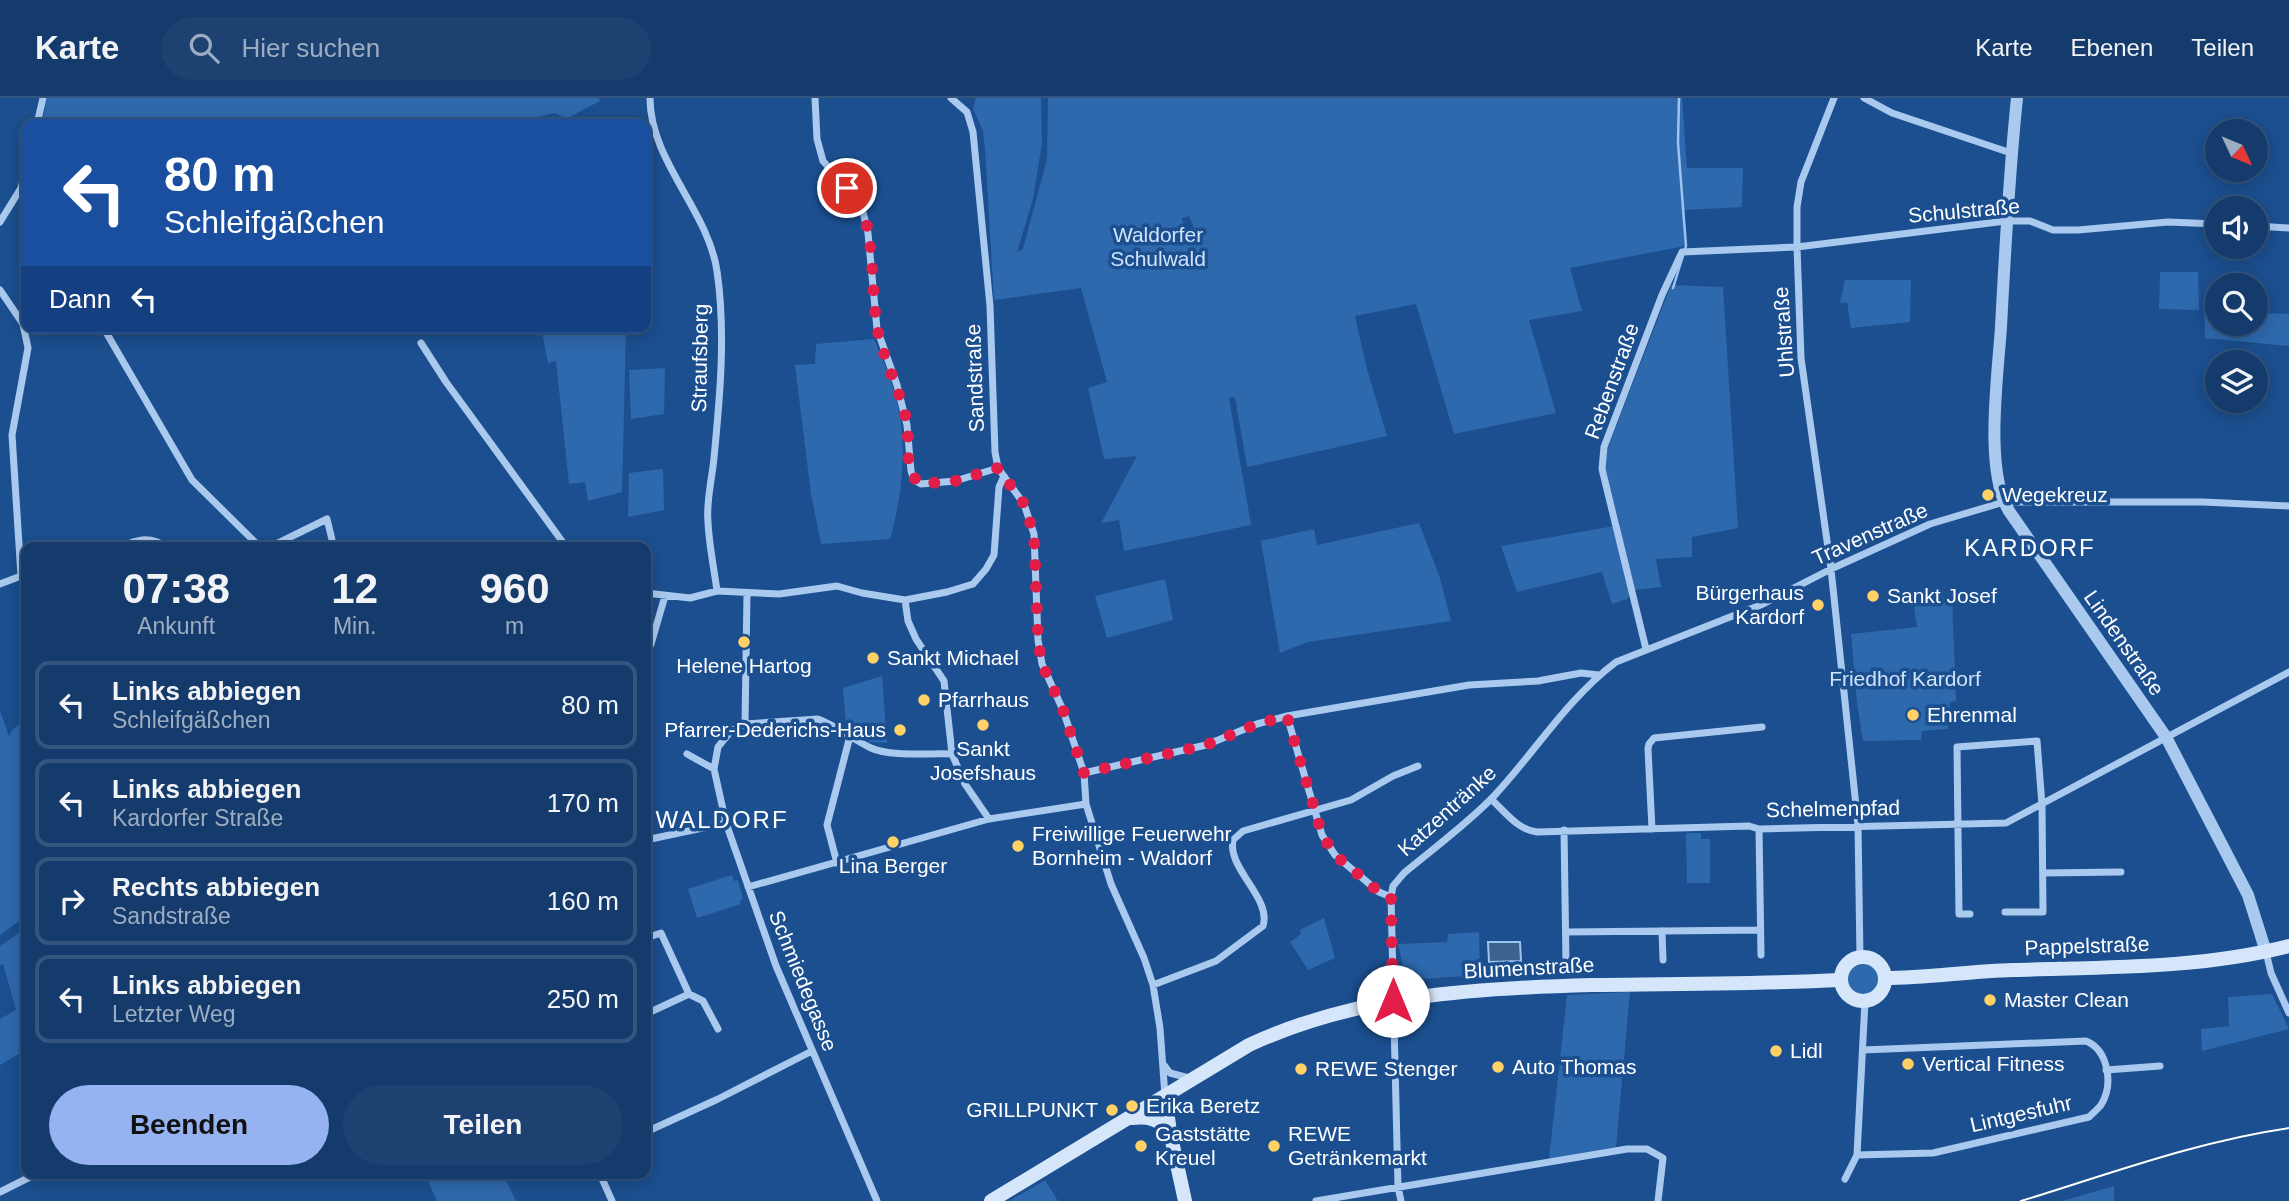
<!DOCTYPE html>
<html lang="de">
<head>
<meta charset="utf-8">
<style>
	:root { --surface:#143b6b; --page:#1d4271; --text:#f1f3f6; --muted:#9dadc1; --line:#33557e; --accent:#95b2f1 }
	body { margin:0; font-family:Helvetica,sans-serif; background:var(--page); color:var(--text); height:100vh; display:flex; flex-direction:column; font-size:26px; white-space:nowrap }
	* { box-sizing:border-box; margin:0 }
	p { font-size:23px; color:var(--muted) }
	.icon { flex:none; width:38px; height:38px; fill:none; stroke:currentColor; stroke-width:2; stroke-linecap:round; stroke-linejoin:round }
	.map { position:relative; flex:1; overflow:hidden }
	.drawer { position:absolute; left:21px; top:444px; width:630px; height:637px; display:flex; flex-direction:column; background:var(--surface); border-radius:14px; box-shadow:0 4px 18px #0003,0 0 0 2px var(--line) }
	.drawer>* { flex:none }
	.banner { position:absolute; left:21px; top:21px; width:630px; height:214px; border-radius:14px; box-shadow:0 4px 18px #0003,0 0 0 2px var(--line); background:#1a4fa0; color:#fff; overflow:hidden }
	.needle { width:46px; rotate:134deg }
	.tools { position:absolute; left:2205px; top:21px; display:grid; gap:14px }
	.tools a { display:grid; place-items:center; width:63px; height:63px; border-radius:50%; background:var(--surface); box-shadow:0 4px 18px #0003,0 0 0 2px var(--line); font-size:35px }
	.pin { position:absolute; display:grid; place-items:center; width:60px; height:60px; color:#fff; margin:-30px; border:4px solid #fff; border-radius:50%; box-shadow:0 2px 7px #0007 }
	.me { position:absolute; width:77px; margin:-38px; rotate:0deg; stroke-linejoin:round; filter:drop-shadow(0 0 5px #0008) }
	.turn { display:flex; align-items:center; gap:24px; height:147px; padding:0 28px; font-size:32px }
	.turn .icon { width:91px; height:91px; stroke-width:2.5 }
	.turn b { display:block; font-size:49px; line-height:60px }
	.then { display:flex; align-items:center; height:66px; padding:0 28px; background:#0003; gap:14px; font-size:26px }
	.eta { display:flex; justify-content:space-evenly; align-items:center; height:119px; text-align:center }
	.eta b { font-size:42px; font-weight:800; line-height:49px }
	.button { display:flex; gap:14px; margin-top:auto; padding:14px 28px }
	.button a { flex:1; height:80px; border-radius:42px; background:var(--accent); color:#111; font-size:28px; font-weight:800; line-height:80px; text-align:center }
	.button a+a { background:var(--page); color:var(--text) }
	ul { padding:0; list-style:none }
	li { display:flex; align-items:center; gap:21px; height:88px; margin:0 14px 10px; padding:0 14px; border:4px solid var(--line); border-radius:14px }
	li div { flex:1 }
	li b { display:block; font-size:26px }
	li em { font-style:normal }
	header { display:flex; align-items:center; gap:42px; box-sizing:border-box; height:98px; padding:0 35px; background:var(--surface); border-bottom:2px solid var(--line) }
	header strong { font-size:33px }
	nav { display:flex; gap:38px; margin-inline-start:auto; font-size:24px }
	.search { width:490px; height:63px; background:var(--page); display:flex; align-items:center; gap:18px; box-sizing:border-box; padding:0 24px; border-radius:38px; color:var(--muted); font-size:26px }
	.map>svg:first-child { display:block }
	.green { fill:#2e69ad; fill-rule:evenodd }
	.water { fill:#3c6290; stroke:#9cc4f0; stroke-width:2 }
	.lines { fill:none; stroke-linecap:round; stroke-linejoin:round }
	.stream { stroke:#9cc4f0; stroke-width:2.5 }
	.minor { stroke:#a9c9ee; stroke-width:7 }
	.tertiary { stroke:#a9c9ee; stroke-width:12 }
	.secondary { stroke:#d6e6fa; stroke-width:14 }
	.tram { stroke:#fff; stroke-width:2 }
	.route { stroke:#e11d48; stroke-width:12; stroke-dasharray:0 21.6 }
	.poi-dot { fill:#ffd166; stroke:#1b4f8f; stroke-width:2.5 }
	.labels { text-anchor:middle; stroke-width:7; stroke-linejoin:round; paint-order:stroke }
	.street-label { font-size:21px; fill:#fff; stroke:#1b4f8f }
	.park-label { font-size:21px; fill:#cfe3fa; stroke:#1b4f8f }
	.poi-label { font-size:21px; fill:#fff; stroke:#1b4f8f; text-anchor:start }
	.quarter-label { font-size:24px; letter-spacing:2px; fill:#fff; stroke:#1b4f8f }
</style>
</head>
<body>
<header>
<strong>Karte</strong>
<div class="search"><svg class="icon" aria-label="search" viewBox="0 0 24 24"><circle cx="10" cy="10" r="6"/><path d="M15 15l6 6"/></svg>Hier suchen</div>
<nav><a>Karte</a><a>Ebenen</a><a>Teilen</a></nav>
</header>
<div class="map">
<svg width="2289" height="1103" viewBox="0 0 2289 1103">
	<rect width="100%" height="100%" fill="#1b4f8f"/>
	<path class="green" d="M47,0H599L600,3L566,21L555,15L509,26H42Z
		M976,0H1041L1042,45L1033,101L1017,154L1023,151L1047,61L1048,0H1682L1687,70H1743L1742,109L1683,112L1685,148L1570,170L1582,213L1529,222L1556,315L1454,336L1416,206L1355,218L1367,271L1387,338L1247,369L1235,299L1229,300L1251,427L1124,453L1119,422L1101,425L1137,358L1104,361L1088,290L1107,284L1081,190L994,202L985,51L983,32L973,11ZM1189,118L1197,137L1187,140L1182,120Z
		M2160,174H2198L2199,212L2159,211Z
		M1845,182H1911L1910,224L1851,230L1847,204L1840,205Z
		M1671,187L1723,189L1738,430L1692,439V459L1656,461L1661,489L1635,492L1627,501L1612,506L1602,474L1517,494L1501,448L1620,427L1605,371L1607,352Z
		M2204,198L2217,199V226H2256V200H2261L2262,215L2289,216V248L2205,240Z
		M541,229H626L622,394L588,403L585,384L569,386L556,263L548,265Z
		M874,241C880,256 887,271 892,286C909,335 904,392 890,441L821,446L811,396L795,267L815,266L816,246Z
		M665,270L664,316L631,321L629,272Z
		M663,371L664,412L628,419L629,375Z
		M1419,425L1440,480L1451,523L1308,544L1280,555L1261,443L1314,431L1317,447Z
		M1165,481L1173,522L1107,540L1095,498Z
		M1952,499L1956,603L1950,604L1948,631L1922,633L1921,642L1863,643L1857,606L1851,536L1917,529L1913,501Z
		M882,578L887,645L869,644L846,625L843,590Z
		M0,613L9,638L13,631L26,622V818L0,837Z
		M1686,735H1701V741H1710V785H1687Z
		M732,777L734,783L738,782L743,801L740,802L741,806L697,820L688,791Z
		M1324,820L1335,860L1308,872L1290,844L1301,836L1300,832Z
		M26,830V966L23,953L0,967V921L16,912L3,866L0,867V848Z
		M1479,834L1480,877L1406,882L1398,846L1447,844L1448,836Z
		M1846 881a16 16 0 1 1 32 0a16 16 0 1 1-32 0Z
		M1630,894L1616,1049L1549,1061L1567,897Z
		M2272,896L2289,931L2202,953L2201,931L2229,928L2228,899Z
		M425,1076H475L479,1083L493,1076H503L516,1103H437Z
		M1045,1082L1058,1103H1009L1044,1083Z
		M2114,1088V1103H2062Z"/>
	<path class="water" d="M1488,844H1520L1521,863L1489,864Z"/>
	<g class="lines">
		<path class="stream" d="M1673,190L1686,148L1678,45L1679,0"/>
		<path class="minor" d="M650,0C650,63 708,112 717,173C726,235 720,298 714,360C712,381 706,403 708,424C709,447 714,470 717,493
			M815,0L817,41L823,63L847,90L863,114L868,135L877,231L897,287L907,327L911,373L914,382L921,386L955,383L998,370
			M951,0L967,14L973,34L990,208L995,354L998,370L1024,406L1034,436L1038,542L1042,566L1063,612L1084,675L1086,706L1111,786L1144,860L1153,887L1160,930L1165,998
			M1834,0L1801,84L1797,109V149L1801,260L1831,471L1858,727L1860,860
			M1864,0L1892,15L2011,55
			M37,26L43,0
			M0,124L21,90L26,72
			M2256,128L2289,130
			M0,192L23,226L28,250L12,337L21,478
			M103,229L192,382L261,450
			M421,245L446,284L567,450
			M119,450C139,440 150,438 170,450
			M268,450L327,421L334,450
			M0,486L21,478H26
			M646,495L690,500L717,493L779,496L837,488L862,495L905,502L947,494L973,486L986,471L994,457L999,389L1004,378
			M747,496L745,626L731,633L718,649L714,671L726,725L776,868L877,1103
			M905,502L908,523L916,541L944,583L952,656L965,686L989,721
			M1646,551L1602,371L1604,349L1662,197L1682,154L1797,149L2006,123H2030L2053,132H2078L2168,124L2217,126
			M646,555L651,546L665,498
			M1287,618L1322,737L1335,757L1379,794L1391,799
			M745,626L818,621C837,628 852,641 871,650C890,659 930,655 952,656
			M687,656L714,671
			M1084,675L1206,647L1257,626L1287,618L1469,587L1538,583L1581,575L1599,577
			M1491,701C1505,714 1518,732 1537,734L1749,728L1759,731L2006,725L2289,574
			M1652,731L1648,651L1649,646L1654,640L1762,629
			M1759,731L1761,857
			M1564,732L1566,865
			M646,742L726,725
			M837,765L827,727L850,638
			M2043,775L2121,774
			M748,789L989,721L1086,706
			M1970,816H1959L1957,649L2037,643L2042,707L2043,814H2005
			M1662,833L1663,862
			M1566,834L1760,832
			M646,840L661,835L689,896L646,916
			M2266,854L2271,875L2289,915
			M1153,887L1216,863L1263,828C1272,800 1227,771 1233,742L1243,733L1351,702L1393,678L1418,668
			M689,896L703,903L718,931
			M1164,967L1170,975L1189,980
			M2106,972L2160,968
			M646,1034L718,1001L812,953
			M1857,1057L1933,1055L2089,1019C2093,1015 2098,1011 2101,1007C2114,986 2108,952 2086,943L1863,952
			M600,1076L612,1103
			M1845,1081L1857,1057L1865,903
			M0,1094L36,1076
			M1316,1103L1627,1051H1647L1663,1060L1658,1103
			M1401,1103L1398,1089L1391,799L1393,788L1404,775C1434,750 1467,726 1494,698C1535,654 1567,601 1616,564L1763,506L1831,471L1930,426L2004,404H2203L2289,408"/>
		<path class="tertiary" d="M2017,0C2009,76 2005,152 2001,229C1998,276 1984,373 2009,413L2166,639L2248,797L2266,854"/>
		<path class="secondary" d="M1841 881a22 22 0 1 1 44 0a22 22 0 1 1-44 0Z
			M1885,880C1927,880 1970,873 2013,872C2105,869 2199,871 2289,848
			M1165,998L1170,1034L1185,1103
			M1132,1020C1149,1018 1158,1021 1170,1034
			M991,1103L1249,947C1356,897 1476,890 1592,887C1675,886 1758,886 1841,882"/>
		<path class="tram" d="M2021,1103C2109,1076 2198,1043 2289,1030"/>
	</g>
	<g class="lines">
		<path class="route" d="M847,90C853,99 861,108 864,117C875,153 871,193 877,229C883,262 901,293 907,326C910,345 903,375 921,386L955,383L998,370L1024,406L1034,436L1038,542L1042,566L1063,612L1084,675L1206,647L1257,626L1287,618L1322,737L1335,757L1379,794L1391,799L1393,903"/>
	</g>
	<g class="poi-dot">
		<circle cx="1988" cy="397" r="7"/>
		<circle cx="1873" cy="498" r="7"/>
		<circle cx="1818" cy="507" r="7"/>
		<circle cx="744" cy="544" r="7"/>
		<circle cx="873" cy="560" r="7"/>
		<circle cx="924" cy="602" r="7"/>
		<circle cx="1913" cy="617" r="7"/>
		<circle cx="983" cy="627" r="7"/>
		<circle cx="900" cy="632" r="7"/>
		<circle cx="893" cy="744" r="7"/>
		<circle cx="1018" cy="748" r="7"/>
		<circle cx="1990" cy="902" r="7"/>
		<circle cx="1776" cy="953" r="7"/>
		<circle cx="1908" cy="966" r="7"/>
		<circle cx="1498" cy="969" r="7"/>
		<circle cx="1301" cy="971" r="7"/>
		<circle cx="1132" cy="1008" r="7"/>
		<circle cx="1112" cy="1012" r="7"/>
		<circle cx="1141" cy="1048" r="7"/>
		<circle cx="1274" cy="1048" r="7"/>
	</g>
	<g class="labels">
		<g class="street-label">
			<text transform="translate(1964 113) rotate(-5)" y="7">Schulstraße</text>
			<text transform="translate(1784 234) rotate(-94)" y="7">Uhlstraße</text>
			<text transform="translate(700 260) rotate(-89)" y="7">Straufsberg</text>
			<text transform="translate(975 280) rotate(-92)" y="7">Sandstraße</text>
			<text transform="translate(1612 283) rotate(-70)" y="7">Rebenstraße</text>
			<text transform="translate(1870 436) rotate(-24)" y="7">Travenstraße</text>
			<text transform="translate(2124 545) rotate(55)" y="7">Lindenstraße</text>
			<text transform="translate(1833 711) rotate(-1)" y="7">Schelmenpfad</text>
			<text transform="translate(1447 713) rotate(-42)" y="7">Katzentränke</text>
			<text transform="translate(2087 848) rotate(-2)" y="7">Pappelstraße</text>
			<text transform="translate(1529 870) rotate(-3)" y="7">Blumenstraße</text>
			<text transform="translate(803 883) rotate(68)" y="7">Schmiedegasse</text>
			<text transform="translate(2021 1016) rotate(-13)" y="7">Lintgesfuhr</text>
		</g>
		<g class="park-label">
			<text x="1158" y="144">Waldorfer<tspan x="1158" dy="24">Schulwald</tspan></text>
			<text x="1905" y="588">Friedhof Kardorf</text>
		</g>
		<g class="poi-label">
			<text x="2002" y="404">Wegekreuz</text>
			<text x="1804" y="502" text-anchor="end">Bürgerhaus<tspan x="1804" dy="24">Kardorf</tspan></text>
			<text x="1887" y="505">Sankt Josef</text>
			<text x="887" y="567">Sankt Michael</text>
			<text x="744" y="575" text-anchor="middle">Helene Hartog</text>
			<text x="938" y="609">Pfarrhaus</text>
			<text x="1927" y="624">Ehrenmal</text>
			<text x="886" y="639" text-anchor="end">Pfarrer-Dederichs-Haus</text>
			<text x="983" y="658" text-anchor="middle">Sankt<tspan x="983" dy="24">Josefshaus</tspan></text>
			<text x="1032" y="743">Freiwillige Feuerwehr<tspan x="1032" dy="24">Bornheim - Waldorf</tspan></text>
			<text x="893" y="775" text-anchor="middle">Lina Berger</text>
			<text x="2004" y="909">Master Clean</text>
			<text x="1790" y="960">Lidl</text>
			<text x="1922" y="973">Vertical Fitness</text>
			<text x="1512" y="976">Auto Thomas</text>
			<text x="1315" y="978">REWE Stenger</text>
			<text x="1146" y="1015">Erika Beretz</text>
			<text x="1098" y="1019" text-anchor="end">GRILLPUNKT</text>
			<text x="1155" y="1043">Gaststätte<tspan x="1155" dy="24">Kreuel</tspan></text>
			<text x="1288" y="1043">REWE<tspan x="1288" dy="24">Getränkemarkt</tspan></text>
		</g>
		<g class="quarter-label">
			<text x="2030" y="458">KARDORF</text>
			<text x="722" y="730">WALDORF</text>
		</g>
	</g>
</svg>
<div class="tools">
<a><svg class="needle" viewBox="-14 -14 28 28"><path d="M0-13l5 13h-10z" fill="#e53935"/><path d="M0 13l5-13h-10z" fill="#9dadc1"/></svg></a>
<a><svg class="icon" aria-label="sound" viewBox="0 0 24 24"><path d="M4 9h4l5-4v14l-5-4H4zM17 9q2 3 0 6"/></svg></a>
<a><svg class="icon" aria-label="search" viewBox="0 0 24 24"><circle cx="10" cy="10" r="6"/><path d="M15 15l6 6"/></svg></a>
<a><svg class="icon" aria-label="layers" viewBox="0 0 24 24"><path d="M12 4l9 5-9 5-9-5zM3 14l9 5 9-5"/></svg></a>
</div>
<div class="pin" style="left:847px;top:90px;background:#d93025"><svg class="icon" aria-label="arrive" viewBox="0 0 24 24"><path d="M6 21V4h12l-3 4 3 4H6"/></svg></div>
<svg class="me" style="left:1393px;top:903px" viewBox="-20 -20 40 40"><circle r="19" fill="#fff"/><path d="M0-13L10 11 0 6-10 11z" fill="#e11d48"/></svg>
<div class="banner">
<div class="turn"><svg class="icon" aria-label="left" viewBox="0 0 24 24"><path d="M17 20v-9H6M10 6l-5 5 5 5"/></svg><div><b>80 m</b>Schleifgäßchen</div></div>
<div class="then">Dann<svg class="icon" aria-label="left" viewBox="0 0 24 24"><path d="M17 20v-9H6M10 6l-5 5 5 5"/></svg></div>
</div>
<section class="drawer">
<div class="eta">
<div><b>07:38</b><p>Ankunft</p></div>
<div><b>12</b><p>Min.</p></div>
<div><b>960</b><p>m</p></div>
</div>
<ul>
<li><svg class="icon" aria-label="left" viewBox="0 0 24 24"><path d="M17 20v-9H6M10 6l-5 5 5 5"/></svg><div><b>Links abbiegen</b><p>Schleifgäßchen</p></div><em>80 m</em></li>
<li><svg class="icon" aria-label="left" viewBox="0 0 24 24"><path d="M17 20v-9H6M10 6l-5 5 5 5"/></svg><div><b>Links abbiegen</b><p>Kardorfer Straße</p></div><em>170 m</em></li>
<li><svg class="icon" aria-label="right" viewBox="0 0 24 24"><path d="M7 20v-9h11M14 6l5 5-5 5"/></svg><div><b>Rechts abbiegen</b><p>Sandstraße</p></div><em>160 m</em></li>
<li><svg class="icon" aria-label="left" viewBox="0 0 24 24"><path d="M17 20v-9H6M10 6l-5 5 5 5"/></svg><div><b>Links abbiegen</b><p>Letzter Weg</p></div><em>250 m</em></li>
</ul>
<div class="button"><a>Beenden</a><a>Teilen</a></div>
</section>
</div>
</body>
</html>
